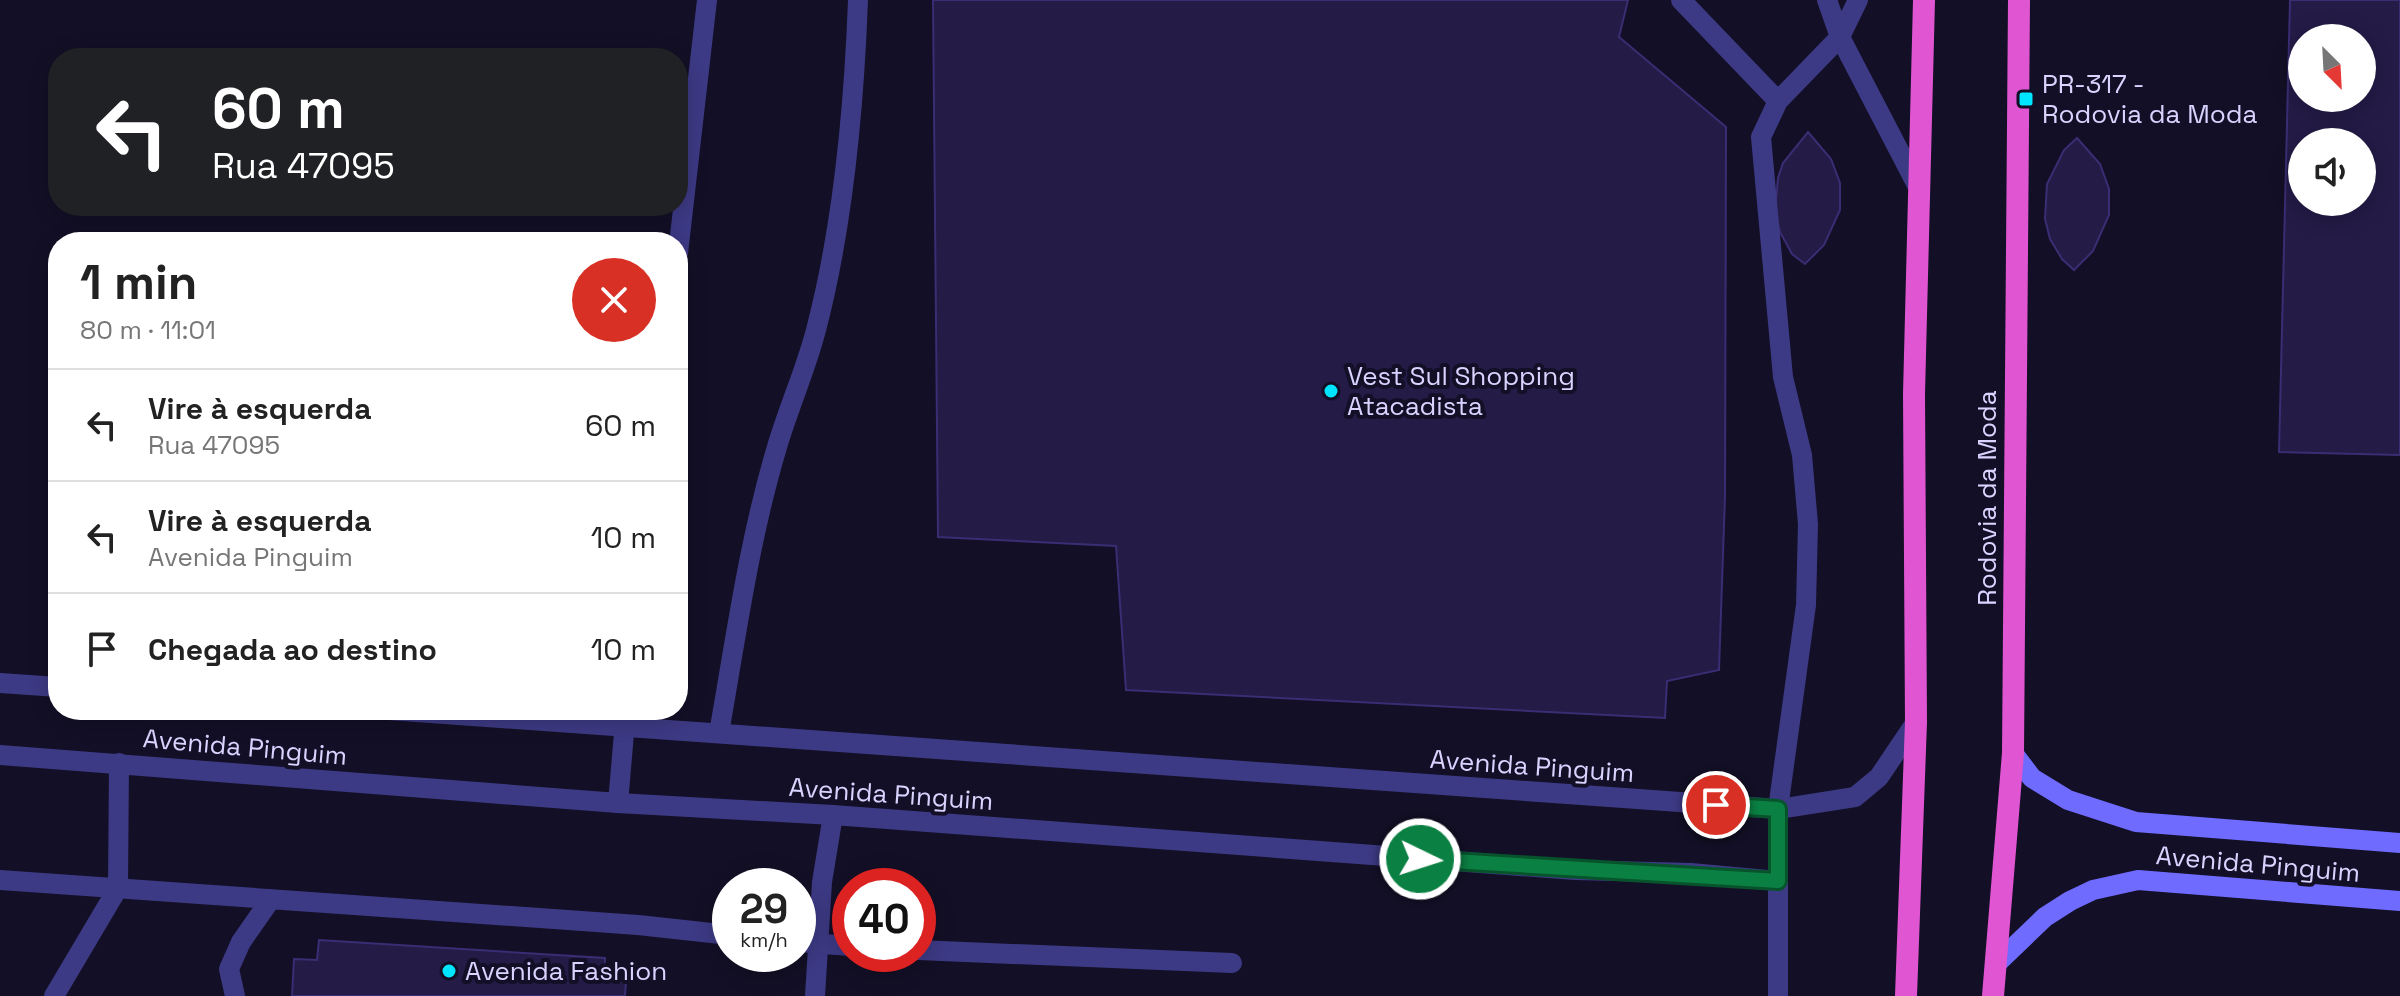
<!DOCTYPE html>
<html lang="pt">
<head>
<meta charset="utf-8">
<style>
	:root { --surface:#fff; --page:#f6f6f6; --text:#222; --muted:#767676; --line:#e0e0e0 }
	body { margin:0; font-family:"Space Grotesk",sans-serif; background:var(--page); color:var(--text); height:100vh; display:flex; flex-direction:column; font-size:30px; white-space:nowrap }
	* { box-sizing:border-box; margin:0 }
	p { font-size:26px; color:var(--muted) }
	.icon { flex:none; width:44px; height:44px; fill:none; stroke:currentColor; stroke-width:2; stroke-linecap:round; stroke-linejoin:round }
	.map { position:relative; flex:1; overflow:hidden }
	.panel { position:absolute; left:48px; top:232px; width:640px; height:488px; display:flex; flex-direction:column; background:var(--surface); border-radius:32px; box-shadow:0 4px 20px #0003 }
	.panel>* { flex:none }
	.hud { position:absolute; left:48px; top:48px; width:640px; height:168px; border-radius:32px; box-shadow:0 4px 20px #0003; background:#202124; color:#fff; overflow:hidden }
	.needle { width:52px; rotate:156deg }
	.controls { position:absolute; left:2288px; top:24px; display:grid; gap:16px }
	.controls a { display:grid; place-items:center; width:88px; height:88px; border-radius:50%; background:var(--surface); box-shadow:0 4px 20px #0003; font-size:40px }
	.speed { position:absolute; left:712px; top:868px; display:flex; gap:16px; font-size:40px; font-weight:700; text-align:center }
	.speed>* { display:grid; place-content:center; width:104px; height:104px; border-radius:50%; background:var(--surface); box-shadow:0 4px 20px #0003; line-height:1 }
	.speed small { font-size:20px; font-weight:400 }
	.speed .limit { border:12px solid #d22; background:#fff; color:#111 }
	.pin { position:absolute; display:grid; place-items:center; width:68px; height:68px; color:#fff; margin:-34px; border:4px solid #fff; border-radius:50%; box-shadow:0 2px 8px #0007 }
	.me { position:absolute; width:88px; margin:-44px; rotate:94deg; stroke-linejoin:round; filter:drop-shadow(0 0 6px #0008) }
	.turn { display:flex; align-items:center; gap:28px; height:168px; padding:0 32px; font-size:36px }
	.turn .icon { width:104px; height:104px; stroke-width:2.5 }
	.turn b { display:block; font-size:56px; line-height:68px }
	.round { display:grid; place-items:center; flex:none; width:84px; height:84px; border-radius:42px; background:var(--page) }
	.head { display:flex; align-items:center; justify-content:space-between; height:136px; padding:0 32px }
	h1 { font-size:48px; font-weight:600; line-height:60px }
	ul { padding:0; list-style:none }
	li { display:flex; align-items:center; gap:24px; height:112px; padding:0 32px; border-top:2px solid var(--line) }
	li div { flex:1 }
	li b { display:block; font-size:30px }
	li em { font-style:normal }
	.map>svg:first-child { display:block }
	.building { fill:#241b47; stroke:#3b2d73; stroke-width:2; fill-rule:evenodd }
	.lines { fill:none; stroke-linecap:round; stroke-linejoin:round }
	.service { stroke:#3d3a85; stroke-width:20 }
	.minor { stroke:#3d3a85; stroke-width:20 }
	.tertiary { stroke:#3d3a85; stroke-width:20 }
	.secondary { stroke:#6f6bff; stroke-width:20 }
	.trunk { stroke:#e055d1; stroke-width:22 }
	.route-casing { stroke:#07532c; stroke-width:20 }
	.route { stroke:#0b8043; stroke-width:14 }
	.poi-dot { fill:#00e5ff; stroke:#130f26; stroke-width:3 }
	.labels { text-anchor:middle; stroke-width:8; stroke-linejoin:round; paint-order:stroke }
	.poi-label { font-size:26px; fill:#d9d4ff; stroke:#130f26; text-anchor:start }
	.street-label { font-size:26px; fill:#d9d4ff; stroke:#130f26 }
</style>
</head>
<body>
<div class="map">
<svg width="2400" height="996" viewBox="0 0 2400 996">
	<rect width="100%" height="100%" fill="#130f26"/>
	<path class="building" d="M933,0H1628L1619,37L1726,127L1725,496L1719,670L1667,681L1665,718L1126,690L1116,546L938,537Z
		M2290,0H2400V455L2279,452ZM2302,38H2362V98H2302ZM2302,142H2362V202H2302Z
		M1808,132L1831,159L1840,183V210L1824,245L1805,264L1792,254L1780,232L1775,212L1778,178L1783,163Z
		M2077,138L2100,164L2109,189V215L2093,251L2074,270L2062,259L2050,239L2045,219L2047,184L2064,150Z
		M319,940L605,958L604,981L626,982L625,996H292L294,959L317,960Z"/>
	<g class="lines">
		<path class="service" d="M1681,0L1778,101
			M1827,0L1840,37L1919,189
			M719,733C736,637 749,540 777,447C789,406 807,367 817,326C844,221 854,108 858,0
			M1778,809L1806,605L1808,524L1802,455L1783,377L1761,137L1778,101L1840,37L1858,0
			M0,880L638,925L730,935
			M798,942L850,946
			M918,950L1232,963
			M54,996L118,888L119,763
			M235,996L229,969L241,942L271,899
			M815,996L822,882L833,815"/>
		<path class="minor" d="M678,253L707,0
			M618,803L626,710"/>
		<path class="tertiary" d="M0,683L58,687
			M389,710L1778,809L1855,797L1879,777L1916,722
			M0,755L618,803L833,815L1575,870L1691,873L1778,881
			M1778,996V809"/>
		<path class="secondary" d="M2013,753L2032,778L2068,800L2136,822L2400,843
			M1995,965L2045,917L2070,901L2093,890L2138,880L2400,901"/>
		<path class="trunk" d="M1906,996L1916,722L1914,394L1924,0
			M1993,996L2013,753L2019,0"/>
	</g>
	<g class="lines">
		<defs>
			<path id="route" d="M1420,859L1778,881V809L1716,805"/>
		</defs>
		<use href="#route" class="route-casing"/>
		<use href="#route" class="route"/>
	</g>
	<g class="poi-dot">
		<rect x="2018" y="91" width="16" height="16" rx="4"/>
		<circle cx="1331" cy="391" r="8"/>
		<circle cx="449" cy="971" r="8"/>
	</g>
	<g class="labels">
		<g class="poi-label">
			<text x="2042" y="93">PR-317 -<tspan x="2042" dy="30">Rodovia da Moda</tspan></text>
			<text x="1347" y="385">Vest Sul Shopping<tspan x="1347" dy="30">Atacadista</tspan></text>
			<text x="465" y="980">Avenida Fashion</text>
		</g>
		<g class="street-label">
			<text transform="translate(1987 498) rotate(-90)" y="9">Rodovia da Moda</text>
			<text transform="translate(245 747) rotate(5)" y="9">Avenida Pinguim</text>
			<text transform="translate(1532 766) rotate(4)" y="9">Avenida Pinguim</text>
			<text transform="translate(891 794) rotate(4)" y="9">Avenida Pinguim</text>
			<text transform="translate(2258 864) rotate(5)" y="9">Avenida Pinguim</text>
		</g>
	</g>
</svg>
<div class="controls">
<a><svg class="needle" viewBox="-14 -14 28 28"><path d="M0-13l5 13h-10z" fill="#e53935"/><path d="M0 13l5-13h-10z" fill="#767676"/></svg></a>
<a><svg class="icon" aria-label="sound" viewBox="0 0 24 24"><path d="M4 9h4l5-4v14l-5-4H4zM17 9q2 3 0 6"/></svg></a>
</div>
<div class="speed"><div>29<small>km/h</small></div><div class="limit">40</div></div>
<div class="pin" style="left:1716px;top:805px;background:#d93025"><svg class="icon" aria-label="arrive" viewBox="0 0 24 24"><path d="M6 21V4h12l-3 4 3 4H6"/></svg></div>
<svg class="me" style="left:1420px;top:859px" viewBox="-20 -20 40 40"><circle r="17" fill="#0b8043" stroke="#fff" stroke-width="3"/><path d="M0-11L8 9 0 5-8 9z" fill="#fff"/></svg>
<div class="hud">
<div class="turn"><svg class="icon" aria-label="left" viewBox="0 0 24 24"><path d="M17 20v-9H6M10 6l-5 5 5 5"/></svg><div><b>60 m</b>Rua 47095</div></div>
</div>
<section class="panel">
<div class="head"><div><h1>1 min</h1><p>80 m · 11:01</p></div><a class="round" style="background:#d93025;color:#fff"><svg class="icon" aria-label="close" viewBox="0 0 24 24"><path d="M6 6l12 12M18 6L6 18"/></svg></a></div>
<ul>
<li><svg class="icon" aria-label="left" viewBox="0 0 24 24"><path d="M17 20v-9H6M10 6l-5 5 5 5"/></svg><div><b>Vire à esquerda</b><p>Rua 47095</p></div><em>60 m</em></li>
<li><svg class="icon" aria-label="left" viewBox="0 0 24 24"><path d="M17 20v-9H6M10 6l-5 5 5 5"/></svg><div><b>Vire à esquerda</b><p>Avenida Pinguim</p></div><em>10 m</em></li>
<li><svg class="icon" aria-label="arrive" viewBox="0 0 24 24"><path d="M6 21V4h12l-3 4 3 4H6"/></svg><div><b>Chegada ao destino</b></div><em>10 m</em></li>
</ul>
</section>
</div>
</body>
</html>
